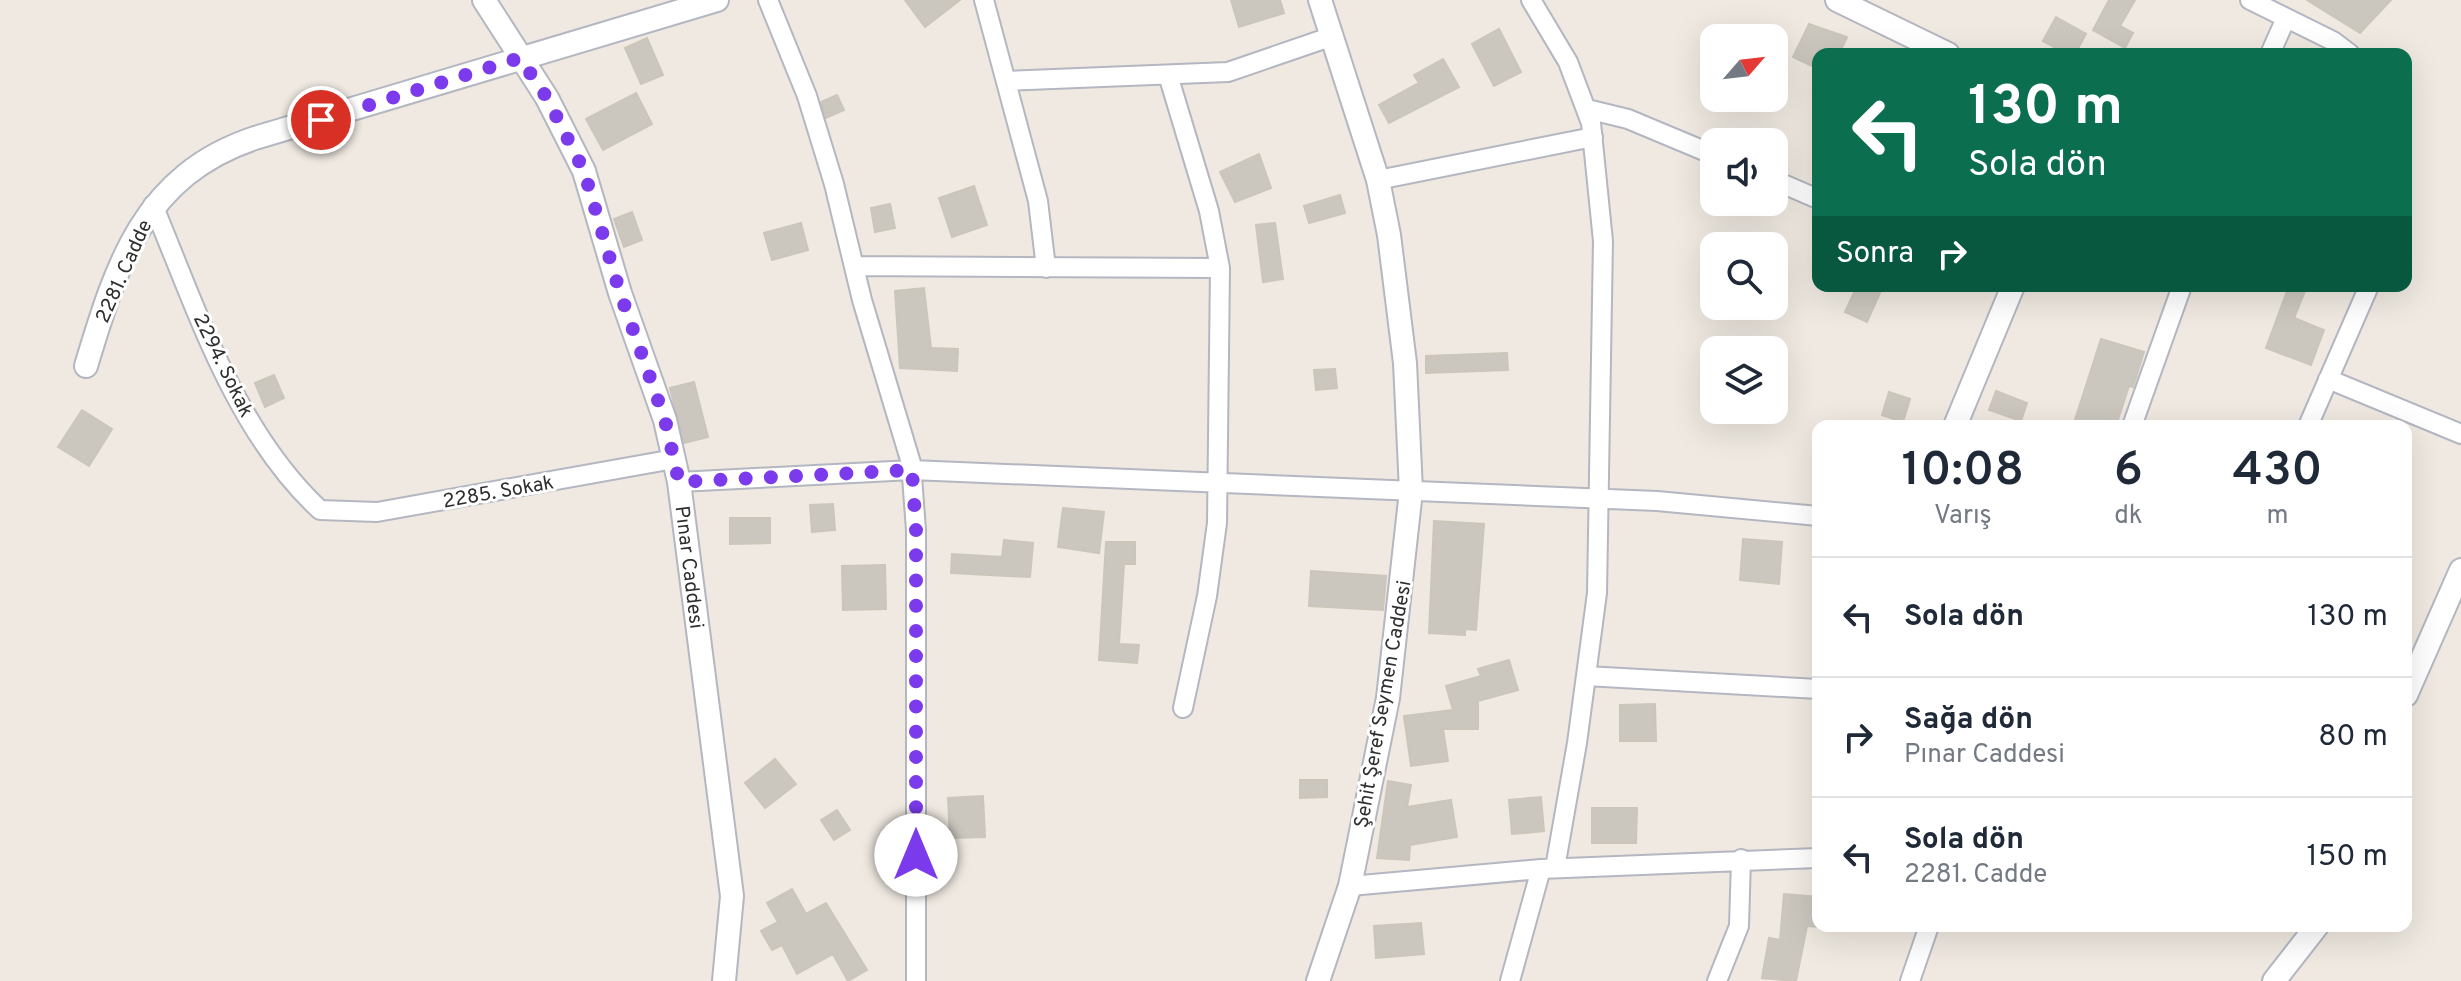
<!DOCTYPE html>
<html lang="tr">
<head>
<meta charset="utf-8">
<style>
	:root { --surface:#fff; --page:#f2f2f3; --text:#1f2937; --muted:#747a83; --line:#e0e1e3 }
	body { margin:0; font-family:Overpass,sans-serif; background:var(--page); color:var(--text); height:100vh; display:flex; flex-direction:column; font-size:30px; white-space:nowrap }
	* { box-sizing:border-box; margin:0 }
	p { font-size:26px; color:var(--muted) }
	.icon { flex:none; width:44px; height:44px; fill:none; stroke:currentColor; stroke-width:2; stroke-linecap:round; stroke-linejoin:round }
	.map { position:relative; flex:1; overflow:hidden }
	.drawer { position:absolute; left:1812px; top:420px; width:600px; height:512px; display:flex; flex-direction:column; background:var(--surface); border-radius:16px; box-shadow:0 8px 32px #0002 }
	.drawer>* { flex:none }
	.guide { position:absolute; left:1812px; top:48px; width:600px; height:244px; border-radius:16px; box-shadow:0 8px 32px #0002; background:#0b6e4f; color:#fff; overflow:hidden }
	.needle { width:52px; rotate:62deg }
	.buttons { position:absolute; left:1700px; top:24px; display:grid; gap:16px }
	.buttons a { display:grid; place-items:center; width:88px; height:88px; border-radius:16px; background:var(--surface); box-shadow:0 8px 32px #0002; font-size:40px }
	.pin { position:absolute; display:grid; place-items:center; width:68px; height:68px; color:#fff; margin:-34px; border:4px solid #fff; border-radius:50%; box-shadow:0 2px 8px #0007 }
	.me { position:absolute; width:88px; margin:-44px; rotate:0deg; stroke-linejoin:round; filter:drop-shadow(0 0 6px #0008) }
	.turn { display:flex; align-items:center; gap:28px; height:168px; padding:0 24px; font-size:36px }
	.turn .icon { width:104px; height:104px; stroke-width:2.5 }
	.turn b { display:block; font-size:56px; line-height:68px }
	.then { display:flex; align-items:center; height:76px; padding:0 24px; background:#0003; gap:16px; font-size:30px }
	.eta { display:flex; justify-content:space-evenly; align-items:center; height:136px; text-align:center }
	.eta b { font-size:48px; font-weight:600; line-height:56px }
	ul { padding:0; list-style:none }
	li { display:flex; align-items:center; gap:24px; height:120px; padding:0 24px; border-top:2px solid var(--line) }
	li div { flex:1 }
	li b { display:block; font-size:30px }
	li em { font-style:normal }
	.map>svg:first-child { display:block }
	.building { fill:#cbc7bf; stroke:#cbc5ba; stroke-width:2 }
	.lines { fill:none; stroke-linecap:round; stroke-linejoin:round }
	.minor-casing { stroke:#b4b7c1; stroke-width:22 }
	.tertiary-casing { stroke:#b4b7c1; stroke-width:26 }
	.minor { stroke:#fff; stroke-width:18 }
	.tertiary { stroke:#fff; stroke-width:22 }
	.route { stroke:#7c3aed; stroke-width:14; stroke-dasharray:0 25.2 }
	.labels { text-anchor:middle; stroke-width:6; stroke-linejoin:round; paint-order:stroke }
	.street-label { font-size:20px; fill:#2e2e2e; stroke:#fff }
</style>
</head>
<body>
<div class="map">
<svg width="2461" height="981" viewBox="0 0 2461 981">
	<rect width="100%" height="100%" fill="#efe9e1"/>
	<path class="building" d="M905,0H960L925,27Z
		M1231,0H1280L1284,13L1239,27Z
		M2109,0H2135L2120,26L2133,33L2125,48L2093,30Z
		M2307,0H2391L2360,33Z
		M2056,17L2086,34L2075,54H2067L2043,41Z
		M1809,24L1847,37L1839,54H1818V69L1793,57Z
		M1499,29L1521,72L1494,86L1472,44Z
		M647,38L663,75L641,84L625,48Z
		M1443,59L1459,87L1389,123L1379,105L1419,83L1414,75Z
		M636,93L652,124L603,150L586,119Z
		M837,95L844,110L826,118L821,102Z
		M1259,154L1271,188L1235,202L1220,172Z
		M974,186L987,225L952,237L939,198Z
		M1340,195L1345,213L1309,223L1304,206Z
		M890,204L895,228L875,232L871,208Z
		M632,212L642,240L624,247L614,219Z
		M801,223L808,250L772,260L764,233Z
		M1275,223L1283,279L1263,282L1256,225Z
		M1857,286H1883L1867,322L1845,312Z
		M2289,286H2307L2294,318L2324,330L2311,365L2266,348Z
		M924,288L931,348L958,349L957,371L900,368L895,291Z
		M2101,339L2144,352L2133,387L2129,386L2116,426H2073Z
		M1507,353L1508,370L1426,373V356Z
		M1335,369L1337,388L1316,390L1314,370Z
		M274,375L284,398L265,407L255,383Z
		M694,382L708,437L684,443L670,388Z
		M1996,391L2027,403L2021,421L1989,410Z
		M1889,392L1910,399L1903,422L1882,415Z
		M82,410L112,429L89,466L58,447Z
		M833,504L835,530L812,532L810,505Z
		M1063,508L1104,512L1099,553L1058,547Z
		M730,518H770V543L730,544Z
		M1434,521L1484,524L1476,630L1465,629V635L1429,633Z
		M1743,539L1782,542L1779,584L1740,580Z
		M1004,540L1033,543L1030,577L951,573L952,554L1002,557Z
		M1106,542H1135V564H1124L1119,644L1139,645L1137,663L1099,660Z
		M885,565L886,609L843,610L842,566Z
		M1311,571L1386,576L1383,610L1309,606Z
		M1509,660L1518,690L1478,701V729H1443L1448,761L1411,766L1404,716L1453,710L1446,686L1481,676L1478,669Z
		M1655,704L1656,741H1620V705Z
		M775,759L796,784L765,808L745,783Z
		M1300,780H1327V797L1300,798Z
		M1388,781L1411,785L1407,807L1451,800L1457,837L1410,845L1409,860L1377,858Z
		M983,796L985,837L950,838L948,798Z
		M1541,797L1544,831L1512,834L1509,800Z
		M1592,808H1637L1636,843H1592Z
		M837,810L850,830L834,840L821,820Z
		M792,889L806,914L826,903L867,970L848,981L833,954L797,974L782,945L772,950L761,931L778,922L767,903Z
		M1784,894L1818,897V927L1807,926L1796,981L1762,978L1769,938L1780,940Z
		M1421,923L1424,954L1376,958L1374,926Z"/>
	<g class="lines">
		<defs>
			<path id="minor" d="M768,0L807,96L834,184L862,300L911,463L916,530V981
				M984,0L1038,201L1046,268
				M1531,0L1568,62L1591,123L1603,241L1597,593L1577,743L1555,868
				M2250,0L2333,41L2350,54
				M2270,54L2286,18
				M1168,75L1209,211L1220,268L1217,523L1207,596L1183,708
				M1006,81L1228,72L1330,37
				M1587,109L1628,119L1714,155
				M1378,180L1593,137
				M1774,180L1818,199
				M153,205C197,310 235,431 320,510L377,512L674,459
				M854,266L1220,268
				M2328,379L2461,434
				M2132,426L2182,286
				M2308,426L2369,286
				M679,482L912,470L1657,501L1818,516
				M1586,676L1818,689
				M1350,886L1541,869L1818,858
				M1510,981L1541,869
				M1717,981L1739,926L1741,859
				M1910,981L1929,926"/>
			<path id="tertiary" d="M484,0L547,98L584,171L620,293L665,420L679,482L732,896L724,981
				M1837,0L1948,54
				M86,366C117,263 144,175 255,138L717,0
				M1955,426L2013,286
				M2406,695L2461,570
				M1318,981L1350,886L1388,698L1411,491L1405,363L1389,235L1378,180L1320,0
				M2274,981L2317,926"/>
		</defs>
		<use href="#minor" class="minor-casing"/>
		<use href="#tertiary" class="tertiary-casing"/>
		<use href="#minor" class="minor"/>
		<use href="#tertiary" class="tertiary"/>
	</g>
	<g class="lines">
		<path class="route" d="M321,120L520,58L547,98L584,171L620,293L665,420L679,482L912,470L916,530V855"/>
	</g>
	<g class="labels">
		<g class="street-label">
			<text transform="translate(123 271) rotate(-66)" y="7">2281. Cadde</text>
			<text transform="translate(224 365) rotate(64)" y="7">2294. Sokak</text>
			<text transform="translate(498 491) rotate(-10)" y="7">2285. Sokak</text>
			<text transform="translate(690 567) rotate(83)" y="7">Pınar Caddesi</text>
			<text transform="translate(1382 704) rotate(-80)" y="7">Şehit Şeref Seymen Caddesi</text>
		</g>
	</g>
</svg>
<div class="buttons">
<a><svg class="needle" viewBox="-14 -14 28 28"><path d="M0-13l5 13h-10z" fill="#e53935"/><path d="M0 13l5-13h-10z" fill="#747a83"/></svg></a>
<a><svg class="icon" aria-label="sound" viewBox="0 0 24 24"><path d="M4 9h4l5-4v14l-5-4H4zM17 9q2 3 0 6"/></svg></a>
<a><svg class="icon" aria-label="search" viewBox="0 0 24 24"><circle cx="10" cy="10" r="6"/><path d="M15 15l6 6"/></svg></a>
<a><svg class="icon" aria-label="layers" viewBox="0 0 24 24"><path d="M12 4l9 5-9 5-9-5zM3 14l9 5 9-5"/></svg></a>
</div>
<div class="pin" style="left:321px;top:120px;background:#d93025"><svg class="icon" aria-label="arrive" viewBox="0 0 24 24"><path d="M6 21V4h12l-3 4 3 4H6"/></svg></div>
<svg class="me" style="left:916px;top:855px" viewBox="-20 -20 40 40"><circle r="19" fill="#fff"/><path d="M0-13L10 11 0 6-10 11z" fill="#7c3aed"/></svg>
<div class="guide">
<div class="turn"><svg class="icon" aria-label="left" viewBox="0 0 24 24"><path d="M17 20v-9H6M10 6l-5 5 5 5"/></svg><div><b>130 m</b>Sola dön</div></div>
<div class="then">Sonra<svg class="icon" aria-label="right" viewBox="0 0 24 24"><path d="M7 20v-9h11M14 6l5 5-5 5"/></svg></div>
</div>
<section class="drawer">
<div class="eta">
<div><b>10:08</b><p>Varış</p></div>
<div><b>6</b><p>dk</p></div>
<div><b>430</b><p>m</p></div>
</div>
<ul>
<li><svg class="icon" aria-label="left" viewBox="0 0 24 24"><path d="M17 20v-9H6M10 6l-5 5 5 5"/></svg><div><b>Sola dön</b></div><em>130 m</em></li>
<li><svg class="icon" aria-label="right" viewBox="0 0 24 24"><path d="M7 20v-9h11M14 6l5 5-5 5"/></svg><div><b>Sağa dön</b><p>Pınar Caddesi</p></div><em>80 m</em></li>
<li><svg class="icon" aria-label="left" viewBox="0 0 24 24"><path d="M17 20v-9H6M10 6l-5 5 5 5"/></svg><div><b>Sola dön</b><p>2281. Cadde</p></div><em>150 m</em></li>
</ul>
</section>
</div>
</body>
</html>
